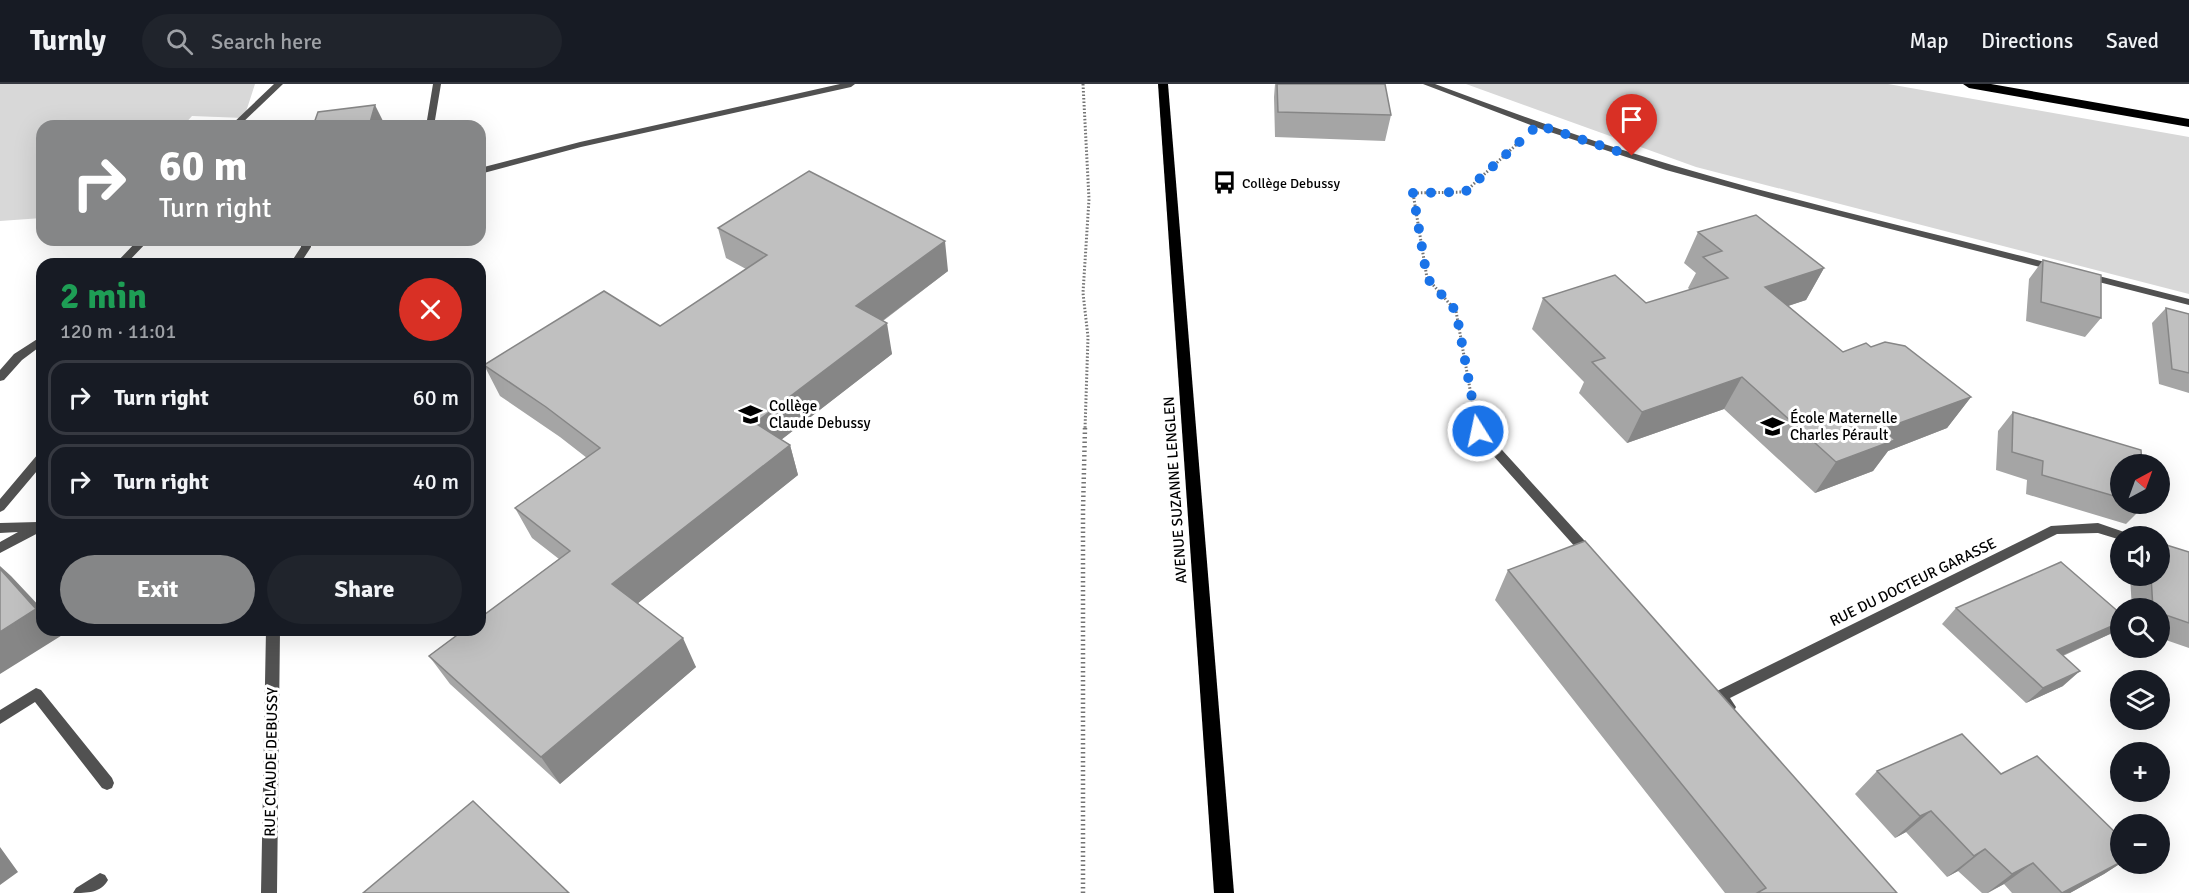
<!DOCTYPE html>
<html lang="en">
<head>
<meta charset="utf-8">
<style>
	:root { --surface:#171b24; --page:#20242c; --text:#f1f3f6; --muted:#9ea1a6; --line:#363941; --accent:#858687 }
	body { margin:0; font-family:Signika,sans-serif; background:var(--page); color:var(--text); height:100vh; display:flex; flex-direction:column; font-size:22px; white-space:nowrap }
	* { box-sizing:border-box; margin:0 }
	p { font-size:20px; color:var(--muted) }
	.icon { flex:none; width:33px; height:33px; fill:none; stroke:currentColor; stroke-width:2; stroke-linecap:round; stroke-linejoin:round }
	.map { position:relative; flex:1; overflow:hidden }
	.details { position:absolute; left:36px; top:174px; width:450px; height:378px; display:flex; flex-direction:column; background:var(--surface); border-radius:18px; box-shadow:0 6px 24px #0002 }
	.details>* { flex:none }
	.hud { position:absolute; left:36px; top:36px; width:450px; height:126px; border-radius:18px; box-shadow:0 6px 24px #0002; background:#858687; color:#fff; overflow:hidden }
	.needle { width:39px; rotate:41deg }
	.fabs { position:absolute; left:2110px; top:370px; display:grid; gap:12px }
	.fabs a { display:grid; place-items:center; width:60px; height:60px; border-radius:50%; background:var(--surface); box-shadow:0 6px 24px #0002; font-size:30px }
	.pin { position:absolute; display:grid; place-items:center; width:51px; height:51px; color:#fff; margin:-62px -26px; border-radius:50% 50% 50% 0; rotate:-45deg; box-shadow:0 0 6px #0007 }
	.pin .icon { rotate:45deg }
	.me { position:absolute; width:66px; margin:-33px; rotate:350deg; stroke-linejoin:round; filter:drop-shadow(0 0 4px #0008) }
	.turn { display:flex; align-items:center; gap:21px; height:126px; padding:0 24px; font-size:27px }
	.turn .icon { width:78px; height:78px; stroke-width:2.5 }
	.turn b { display:block; font-size:42px; line-height:51px }
	.round { display:grid; place-items:center; flex:none; width:63px; height:63px; border-radius:32px; background:var(--page) }
	.headline { display:flex; align-items:center; justify-content:space-between; height:102px; padding:0 24px }
	h1 { font-size:36px; font-weight:700; line-height:45px; color:#1e9e55 }
	.button { display:flex; gap:12px; margin-top:auto; padding:12px 24px }
	.button a { flex:1; height:69px; border-radius:36px; background:var(--accent); color:#fff; font-size:24px; font-weight:700; line-height:69px; text-align:center }
	.button a+a { background:var(--page); color:var(--text) }
	ul { padding:0; list-style:none }
	li { display:flex; align-items:center; gap:18px; height:75px; margin:0 12px 9px; padding:0 12px; border:3px solid var(--line); border-radius:18px }
	li div { flex:1 }
	li b { display:block; font-size:22px }
	li em { font-style:normal }
	header { display:flex; align-items:center; gap:36px; box-sizing:border-box; height:84px; padding:0 30px; background:var(--surface); border-bottom:2px solid var(--line) }
	header strong { font-size:28px }
	nav { display:flex; gap:33px; margin-inline-start:auto; font-size:21px }
	.search { width:420px; height:54px; background:var(--page); display:flex; align-items:center; gap:15px; box-sizing:border-box; padding:0 21px; border-radius:33px; color:var(--muted); font-size:22px }
	.map>svg:first-child { display:block }
	.green { fill:#d8d8d8 }
	.lines { fill:none; stroke-linecap:round; stroke-linejoin:round }
	.path-far1 { stroke:#737373; stroke-width:3; stroke-dasharray:1.5 2; stroke-linecap:butt }
	.path { stroke:#737373; stroke-width:4.5; stroke-dasharray:1.5 3; stroke-linecap:butt }
	.lane { fill:#515151; fill-rule:evenodd }
	.street { fill:#515151; fill-rule:evenodd }
	.primary { fill:#000; fill-rule:evenodd }
	.highway { fill:#000; fill-rule:evenodd }
	.wall { fill:#a5a5a5 }
	.shaded-wall { fill:#868686 }
	.building { fill:#c0c0c0; stroke:#868686; stroke-width:1.5 }
	.route { stroke:#1a73e8; stroke-width:10; stroke-dasharray:0 18 }
	.labels { text-anchor:middle; stroke-width:6; stroke-linejoin:round; paint-order:stroke }
	.far-poi-label { font-size:14px; fill:#000; stroke:#fff; text-anchor:start }
	.poi-label { font-size:15px; fill:#000; stroke:#fff; text-anchor:start }
	.street-label { font-size:15px; fill:#000; stroke:#fff }
</style>
</head>
<body>
<header>
<strong>Turnly</strong>
<div class="search"><svg class="icon" aria-label="search" viewBox="0 0 24 24"><circle cx="10" cy="10" r="6"/><path d="M15 15l6 6"/></svg>Search here</div>
<nav><a>Map</a><a>Directions</a><a>Saved</a></nav>
</header>
<div class="map">
<svg width="2189" height="809" viewBox="0 0 2189 809">
	<rect width="100%" height="100%" fill="#fff"/>
	<path class="green" d="M0,0H255L244,34L192,32L183,42H42V134L0,137Z
		M1466,0H1888L2189,53V210L1696,83Z"/>
	<g class="lines">
		<path class="path-far1" d="M1083,0L1089,115L1083,209L1088,253L1085,345
			M1473,322L1456,227L1427,194L1413,109L1465,108L1517,60"/>
		<path class="path" d="M1083,809V427L1085,344"/>
		<path class="lane" d="M433,0H441L434,42H426Z
			M42,369V381L4,426L0,428V415L38,370Z
			M38,438L42,440V447L0,469V458L18,448L0,449V439Z
			M36,604L41,606L112,694L114,699L112,704L107,706L102,704L35,618L0,640V626Z
			M100,789L105,791L108,796C101,809 87,809 73,809L76,804Z"/>
		<path class="street" d="M274,0H283L239,42H230Z
			M840,0H855L851,3L581,63L480,90V84L580,58Z
			M1423,0H1435C1513,29 1592,58 1672,81C1800,119 1930,148 2060,182L2061,184L2056,187L1776,116L1666,86L1541,45Z
			M138,156H149L126,180H115Z
			M301,156H311V163L300,180H290L301,163Z
			M2087,189L2189,215V221L2083,194L2082,192Z
			M42,252V261L22,276L4,296L0,297V286L14,270Z
			M1478,343L1482,344L1594,467L1596,471L1594,475H1586L1474,350L1472,347Z
			M2098,439L2130,450L2132,453H2121V456L2098,449L2057,450L1730,614L1736,623L1734,627C1724,631 1717,621 1713,612L1715,608L2051,442Z
			M266,546H280L277,809H261Z"/>
		<path class="primary" d="M1158,0H1168L1234,809H1214Z"/>
		<path class="highway" d="M1963,0H1991L2189,35V43L1969,4Z"/>
	</g>
	<path class="wall" d="M1275,0H1385L1391,31L1385,57L1275,53L1274,13Z
		M718,144L948,187L883,237L892,270L781,356L790,361L798,391L638,519L696,583L560,700L450,600L429,572L559,475L532,454L515,424L587,374L560,353L500,312L484,281L660,242L746,185L726,174Z
		M1698,148L1824,184L1806,216L1788,222L1843,268L1871,263L1971,313L1947,344L1888,367L1873,387L1815,409L1724,325L1627,359L1579,309L1584,298L1532,245L1543,214L1646,219L1690,206L1688,204L1696,189L1684,179Z
		M2043,176L2101,234L2085,253L2026,237L2029,195Z
		M2166,224L2189,230V309L2159,300L2152,239Z
		M2013,328L2121,381V420H2145V421L2126,440L2026,410L2027,396L1996,386L1998,347Z
		M2189,468V564L2160,554V525H2132L2130,492H2160Z
		M1508,486L1897,809H1725L1495,516Z
		M1956,524L2110,550L2063,572V602L2026,619L1942,540Z
		M1877,687L2001,690L2121,754V779L2104,790L2070,809H2012L2004,800L1988,809H1982L1958,787L1947,793L1906,748L1895,754L1855,710Z"/>
	<path class="shaded-wall" d="M375,21L384,39V42H369Z
		M945,157L948,187L862,252L856,222Z
		M1824,184L1806,216L1748,235L1765,203Z
		M887,239L892,270L764,369L755,339Z
		M1742,293L1724,325L1627,359L1642,328Z
		M1971,313L1947,344L1888,367L1873,387L1815,409L1836,378L1883,345Z
		M790,361L798,391L627,528L612,500Z
		M0,482L11,492L42,525V546H61L64,550L0,590Z
		M2121,538V541L2110,550L2041,581L2057,566Z
		M683,554L696,583L560,700L541,673Z
		M2080,587L2063,602L2026,619L2043,604Z
		M1931,727L1906,748L1895,754L1920,732Z
		M0,763L18,788L0,801Z
		M1985,765L1958,787L1947,793L1974,772Z
		M2121,778V779L2104,790L2070,809H2062Z
		M2033,779L2004,800L1987,809L2012,790Z"/>
	<path class="building" d="M1277,0H1385L1391,31L1278,28Z
		M375,21L369,42H313L318,28Z
		M809,87L945,157L856,222L887,239L755,339L790,361L612,500L683,554L541,673L429,572L464,546H480V534L570,467L515,424L600,364L546,323L484,281L604,207L660,242L767,171L718,144Z
		M1756,131L1824,184L1765,203L1843,268L1866,259L1871,263L1885,258L1905,262L1971,313L1883,345L1895,356L1836,378L1742,293L1642,328L1592,278L1605,274L1543,214L1615,191L1646,219L1728,194L1703,173L1722,167L1698,148Z
		M2043,176L2101,191V234L2041,218Z
		M2166,224L2189,230V289L2172,285Z
		M2013,328L2141,366L2142,381H2121V414L2042,391L2043,377L2012,368Z
		M1585,457L1897,809H1757L1766,804L1508,486Z
		M2160,459L2189,468V539L2160,529V525H2153L2151,492H2160Z
		M2061,478L2121,530V538L2057,566L2080,587L2043,604L1956,524Z
		M0,485L36,525L0,548Z
		M1962,650L2001,690L2037,672L2121,754V778L2062,809L2033,779L2012,790L1985,765L1974,772L1931,727L1920,732L1877,687Z
		M473,717L569,809H363Z"/>
	<g class="lines">
		<path class="route" d="M1478,347L1456,227L1427,194L1413,109L1465,108L1538,41L1632,72"/>
	</g>
	<defs>
		<symbol id="bus-bare" viewBox="-9 -9 18 18"><path d="M-5-6H5V4H4V6H2V4H-2V6H-4V4H-5ZM-3.5-4V0h7V-4ZM-3.5 1.2v1.5H-2V1.2ZM2 1.2v1.5H3.5V1.2Z" fill="#000" stroke="#fff" stroke-width="2.5" paint-order="stroke"/></symbol>
		<symbol id="school-bare" viewBox="-9 -9 18 18"><path d="M0-5L7-2L0 1L-7-2ZM-4 1L0 2.5L4 1V4Q0 6-4 4Z" fill="#000" stroke="#fff" stroke-width="2.5" paint-order="stroke"/></symbol>
	</defs>
	<g fill-rule="evenodd">
		<use href="#bus-bare" x="1208" y="82" width="33" height="33"/>
		<use href="#school-bare" x="734" y="314" width="33" height="33"/>
		<use href="#school-bare" x="1756" y="326" width="33" height="33"/>
	</g>
	<g class="labels">
		<g class="far-poi-label">
			<text x="1242" y="104">Collège Debussy</text>
		</g>
		<g class="poi-label">
			<text x="769" y="327">Collège<tspan x="769" dy="17">Claude Debussy</tspan></text>
			<text x="1790" y="339">École Maternelle<tspan x="1790" dy="17">Charles Pérault</tspan></text>
		</g>
		<g class="street-label">
			<text transform="translate(1175 406) rotate(-94)" y="5">AVENUE SUZANNE LENGLEN</text>
			<text transform="translate(1913 498) rotate(-26)" y="5">RUE DU DOCTEUR GARASSE</text>
			<text transform="translate(271 678) rotate(-89)" y="5">RUE CLAUDE DEBUSSY</text>
		</g>
	</g>
</svg>
<div class="fabs">
<a><svg class="needle" viewBox="-14 -14 28 28"><path d="M0-13l5 13h-10z" fill="#e53935"/><path d="M0 13l5-13h-10z" fill="#9ea1a6"/></svg></a>
<a><svg class="icon" aria-label="sound" viewBox="0 0 24 24"><path d="M4 9h4l5-4v14l-5-4H4zM17 9q2 3 0 6"/></svg></a>
<a><svg class="icon" aria-label="search" viewBox="0 0 24 24"><circle cx="10" cy="10" r="6"/><path d="M15 15l6 6"/></svg></a>
<a><svg class="icon" aria-label="layers" viewBox="0 0 24 24"><path d="M12 4l9 5-9 5-9-5zM3 14l9 5 9-5"/></svg></a>
<a>+</a>
<a>−</a>
</div>
<div class="pin" style="left:1632px;top:72px;background:#d93025"><svg class="icon" aria-label="arrive" viewBox="0 0 24 24"><path d="M6 21V4h12l-3 4 3 4H6"/></svg></div>
<svg class="me" style="left:1478px;top:347px" viewBox="-20 -20 40 40"><circle r="17" fill="#1a73e8" stroke="#fff" stroke-width="3"/><path d="M0-11L8 9 0 5-8 9z" fill="#fff"/></svg>
<div class="hud">
<div class="turn"><svg class="icon" aria-label="right" viewBox="0 0 24 24"><path d="M7 20v-9h11M14 6l5 5-5 5"/></svg><div><b>60 m</b>Turn right</div></div>
</div>
<section class="details">
<div class="headline"><div><h1>2 min</h1><p>120 m · 11:01</p></div><a class="round" style="background:#d93025;color:#fff"><svg class="icon" aria-label="close" viewBox="0 0 24 24"><path d="M6 6l12 12M18 6L6 18"/></svg></a></div>
<ul>
<li><svg class="icon" aria-label="right" viewBox="0 0 24 24"><path d="M7 20v-9h11M14 6l5 5-5 5"/></svg><div><b>Turn right</b></div><em>60 m</em></li>
<li><svg class="icon" aria-label="right" viewBox="0 0 24 24"><path d="M7 20v-9h11M14 6l5 5-5 5"/></svg><div><b>Turn right</b></div><em>40 m</em></li>
</ul>
<div class="button"><a>Exit</a><a>Share</a></div>
</section>
</div>
</body>
</html>
